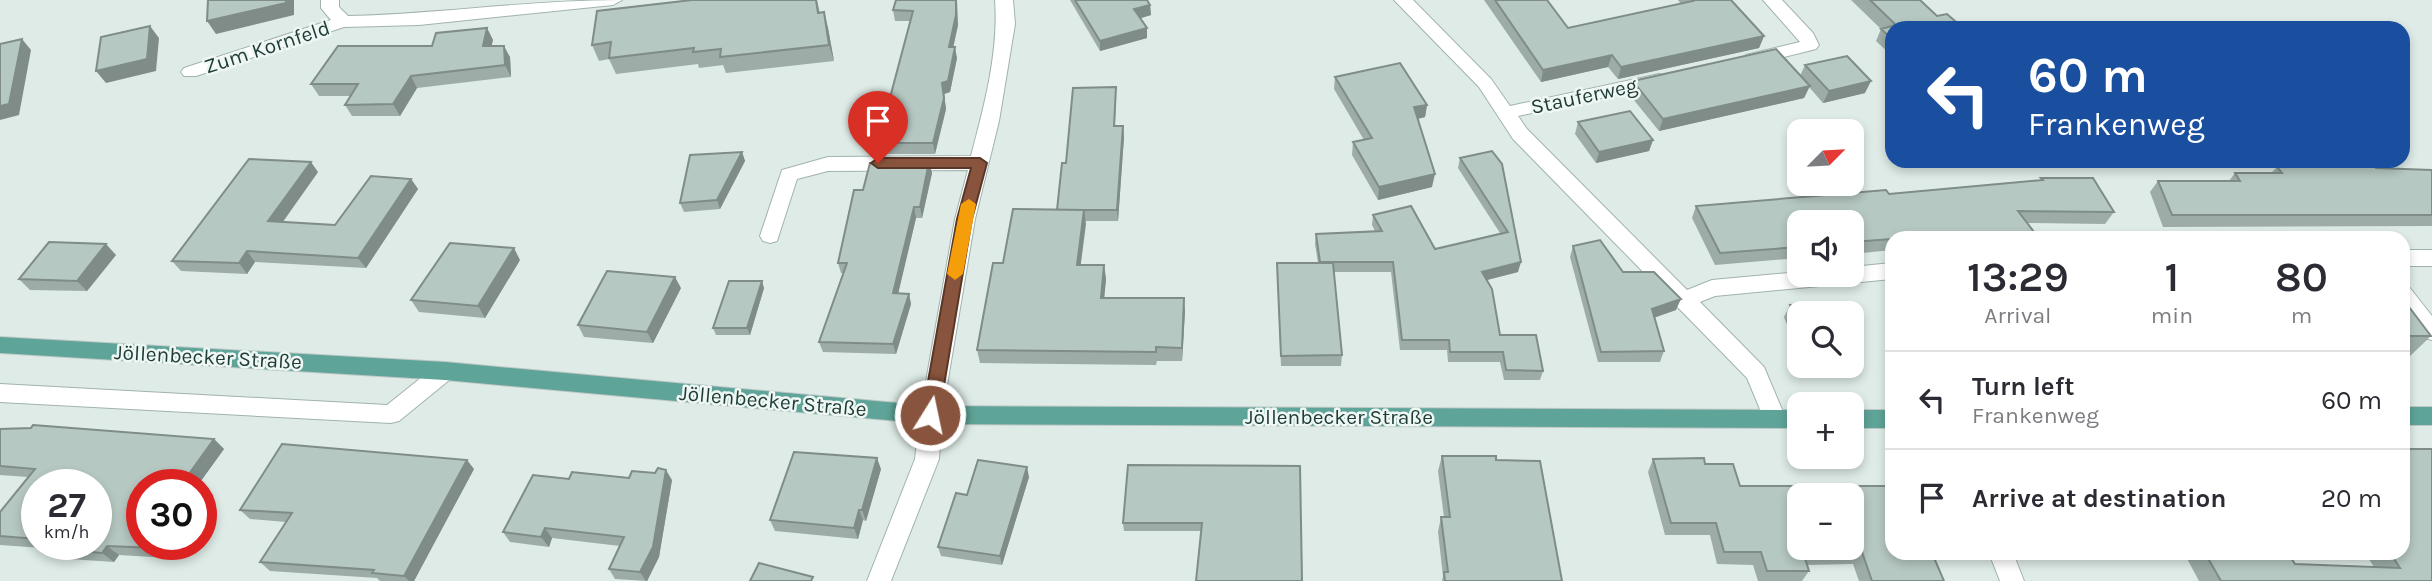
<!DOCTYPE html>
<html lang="en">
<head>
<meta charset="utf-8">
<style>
	:root { --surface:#fff; --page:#f7f7f7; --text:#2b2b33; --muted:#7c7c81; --line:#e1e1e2 }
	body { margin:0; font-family:Karla,sans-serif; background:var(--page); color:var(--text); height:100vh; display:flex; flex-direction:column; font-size:26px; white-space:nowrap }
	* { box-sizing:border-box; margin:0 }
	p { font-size:23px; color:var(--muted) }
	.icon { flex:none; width:38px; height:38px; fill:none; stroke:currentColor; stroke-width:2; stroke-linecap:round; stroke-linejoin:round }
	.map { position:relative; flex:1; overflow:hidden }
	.sheet { position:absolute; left:1885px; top:231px; width:525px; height:329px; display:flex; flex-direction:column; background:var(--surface); border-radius:21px; box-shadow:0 4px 10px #0003 }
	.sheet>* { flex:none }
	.hud { position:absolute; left:1885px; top:21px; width:525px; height:147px; border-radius:21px; box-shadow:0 4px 10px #0003; background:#1a4fa0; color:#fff; overflow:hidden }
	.needle { width:46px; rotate:66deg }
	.fabs { position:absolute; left:1787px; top:119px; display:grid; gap:14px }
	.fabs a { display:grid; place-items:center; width:77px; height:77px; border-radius:14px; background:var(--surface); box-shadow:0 4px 10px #0003; font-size:35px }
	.speed { position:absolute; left:21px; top:469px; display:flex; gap:14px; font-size:35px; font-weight:700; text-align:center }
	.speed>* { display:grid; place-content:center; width:91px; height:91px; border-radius:50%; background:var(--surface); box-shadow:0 4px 10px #0003; line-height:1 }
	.speed small { font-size:18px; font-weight:400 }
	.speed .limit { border:10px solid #d22; background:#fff; color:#111 }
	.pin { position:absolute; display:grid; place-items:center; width:60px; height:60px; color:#fff; margin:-72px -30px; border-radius:50% 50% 50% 0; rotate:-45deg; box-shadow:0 0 7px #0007 }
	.pin .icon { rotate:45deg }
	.me { position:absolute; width:77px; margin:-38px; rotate:10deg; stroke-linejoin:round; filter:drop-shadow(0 0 5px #0008) }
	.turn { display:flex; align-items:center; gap:24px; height:147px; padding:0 28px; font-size:32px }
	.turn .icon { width:91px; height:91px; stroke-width:2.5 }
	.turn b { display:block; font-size:49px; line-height:60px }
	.eta { display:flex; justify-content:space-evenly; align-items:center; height:119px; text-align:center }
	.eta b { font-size:42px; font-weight:600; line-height:49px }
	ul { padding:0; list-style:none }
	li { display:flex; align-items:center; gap:21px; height:98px; padding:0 28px; border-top:2px solid var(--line) }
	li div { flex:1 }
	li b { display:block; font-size:26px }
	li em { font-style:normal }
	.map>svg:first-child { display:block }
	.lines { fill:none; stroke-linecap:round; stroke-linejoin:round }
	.minor-casing { stroke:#a1b3ae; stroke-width:2 }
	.major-casing { stroke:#c0c8c7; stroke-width:2 }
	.minor { fill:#fff; fill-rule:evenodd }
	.major { fill:#5fa498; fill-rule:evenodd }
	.wall { fill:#9daca7; fill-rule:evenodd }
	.shaded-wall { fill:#7f8c88 }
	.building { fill:#b6c8c2; stroke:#7f8c88; stroke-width:2; fill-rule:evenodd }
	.route { fill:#89543d; stroke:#593728; stroke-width:2 }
	.slow { fill:#f59e0b }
	.labels { text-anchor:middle; stroke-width:5; stroke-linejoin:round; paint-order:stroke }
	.street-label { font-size:21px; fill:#1e3b36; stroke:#eef7f3 }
</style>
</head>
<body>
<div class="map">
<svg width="2432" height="581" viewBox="0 0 2432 581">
	<rect width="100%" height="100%" fill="#deebe6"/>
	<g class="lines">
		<defs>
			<path id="minor" d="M321,0H339V7L348,16C439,14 530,0 622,0L613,5L419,25L344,27L196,76H184L181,72L184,68L331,20L321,8Z
				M995,0H1013L1015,24L999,121L975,219L942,415L939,459L891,581H867L915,459L920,415L955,219L968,170L828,171L797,179L777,241L770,243L763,241L760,236L782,170L828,157L971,156C984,107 999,51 995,0Z
				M1394,0H1413L1491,79L1510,106L1659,74L1665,76L1668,80L1665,84L1518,116L1527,129L1687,290L1712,280L1799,272V275H1852V267L1892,263V279L1715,296L1700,302L1764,367L1786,419L1783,426L1775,428L1767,426L1747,378L1513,139L1479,87Z
				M1763,0H1782L1813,33L1819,45L1816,49L1752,65L1746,63L1743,59L1746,55L1800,42Z
				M2403,250H2432V266H2403Z
				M2403,286L2410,288L2432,316V340L2424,338L2403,309Z
				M445,362L453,365L456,371L453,377L399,421L391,423L0,402V384L387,405L437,365Z
				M1989,553H2013L2024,581H2000Z"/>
			<path id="major" d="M0,337L445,362L931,406L1799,410V428L931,424L445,380L0,353Z
				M2403,407H2432V425H2403Z
				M1852,410H1892V428H1852Z"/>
		</defs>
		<use href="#minor" class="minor-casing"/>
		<use href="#major" class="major-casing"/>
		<use href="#minor" class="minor"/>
		<use href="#major" class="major"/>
	</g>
	<path class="wall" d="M692,0H817L820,13L824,12L828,28L834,61L726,73L723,65L699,68L698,64L616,74L609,59L599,61L592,45Z
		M896,0L958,25L953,47L957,58L950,92L944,94L946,109L935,154H881L878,143L910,21H895L893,10Z
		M1070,0H1147L1150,5L1151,15L1140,18L1147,28V38L1100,51Z
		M1484,0H1547L1568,28L1681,4L1678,0H1731L1764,36L1759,48L1618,79L1608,67L1541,82Z
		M1851,0H1920L1937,16L1892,28V56L1876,41L1881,29Z
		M487,28L493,40L491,46L510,57L511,77L417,88L400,116H352L345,105L351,96H319L311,84Z
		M1805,65L1865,93L1823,103L1809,87L1804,98L1659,131L1629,94L1633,81L1800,76Z
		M1335,77L1427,105L1425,117L1418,119L1432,187L1378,200L1352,155L1353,142L1364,140L1334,89Z
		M1116,98L1115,126H1123L1124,137L1118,221H1085L1080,265H1104L1106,279L1104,298L1185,311L1182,361H1157L1156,365L980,363L977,350L1003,263L1057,210L1066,163Z
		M1578,122L1653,140L1649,151L1596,163L1575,134Z
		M1492,151L1518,272L1487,280L1500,335L1543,371L1540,380H1504L1500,362H1448L1447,350H1400L1391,272H1334L1342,355L1341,366H1281L1277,274V263H1318L1315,244L1316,234L1375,231L1372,225L1373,215L1435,249L1500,233L1458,168L1460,158Z
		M742,152L745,161L720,209L684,212L680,203Z
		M929,162L932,173L922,218H916L898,293L909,294L911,304L896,354L823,352L819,342L843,273H841L838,263Z
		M2277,167L2432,170V226L2163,227L2150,192L2158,181H2229L2235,173H2271Z
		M318,172L283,222L335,225L411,179L418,189L366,268L255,262L247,274L181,271L172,261Z
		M2041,178L2114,212L2105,224L2027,223L2034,232L2030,238H1892V250L1852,254V222H1799V258L1715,265L1692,218L1696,206L1889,194L2040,181Z
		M1573,246L1623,272L1676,310L1654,317L1664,351L1660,362H1598L1570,257Z
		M116,255L87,291L30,290L19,279Z
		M520,260L485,318L419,312L411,300Z
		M681,288L653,343L584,337L578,325Z
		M764,288L750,335H716L713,328Z
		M2403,299L2431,336L2409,357H2403Z
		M1790,305L1799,313V356L1784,317Z
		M1852,332L1858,347L1852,359Z
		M0,429L214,439L224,449L198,485H142L177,544L168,558L119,555L114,562L69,559L57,549L0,545V512L28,477L0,475ZM37,485L96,544H37Z
		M1442,456L1496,460L1562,581H1442L1443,576L1438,532L1441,517H1444L1438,471Z
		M1653,459L1705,464L1740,486L1944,581H1859L1853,564L1807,565L1809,571L1802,581H1758L1753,565L1717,564L1710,535H1665L1648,472Z
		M1128,465L1302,581L1201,531H1124L1123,523Z
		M474,469L414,581H380L377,578L270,571L260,562L286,522L250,519L240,510Z
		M881,469L866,521L863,520L858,539L775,531L770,520Z
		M1029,477L1002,565L941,556L938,547L967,495Z
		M629,478L672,480L659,557L647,581L615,579L609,569L620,546L552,538L549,547L510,542L503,532L569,479Z
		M2184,553H2288L2295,564L2374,567L2365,553H2403L2432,581H2199Z"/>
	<path class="shaded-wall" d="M286,0H294V15L216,34L207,21Z
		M956,0H957L958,25L951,58L949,47Z
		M1150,5L1151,15L1135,20L1134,9Z
		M824,12L828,28L834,61L829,45Z
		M150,26L159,38L156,71L106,83L96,71Z
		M487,28L493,40L489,57L483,46Z
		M1147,28V38L1100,51V41Z
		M1764,36L1759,48L1618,79L1621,67Z
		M22,39L31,50L19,115L0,120V106Z
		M504,46L510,57L511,77L505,65Z
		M955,47L957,58L950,92L944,94L946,109L935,154L933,143L942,83Z
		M1612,55L1608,67L1541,82L1543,70Z
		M411,76L417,88L400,116L393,104Z
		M1871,81L1865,93L1823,103L1829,91Z
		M1810,86L1804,98L1659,131L1663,119Z
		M1427,105L1425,117L1412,120L1414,107Z
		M1123,126L1124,137L1118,221L1117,210Z
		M1653,140L1649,151L1596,163L1599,152Z
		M742,152L745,161L720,209L717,200Z
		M311,162L318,172L276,231L268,221Z
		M929,162L932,173L922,218L920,207Z
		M1435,174L1432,187L1378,200L1379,187Z
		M411,179L418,189L366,268L358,258Z
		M914,207L916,218L896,303L893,293Z
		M1084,210L1086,224L1079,278L1077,265Z
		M106,244L116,255L87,291L77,281Z
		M514,248L520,260L485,318L478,306Z
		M247,251L255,262L247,274L239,263Z
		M1521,262L1518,272L1479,282L1482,272Z
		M1104,265L1106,279L1103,311L1101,298Z
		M675,277L681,288L653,343L647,332Z
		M762,281L764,288L750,335L747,328Z
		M909,294L911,304L896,354L893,344Z
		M1184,298L1185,311L1182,361V348Z
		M1681,299L1676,310L1648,320L1652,309Z
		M214,439L224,449L198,485H181Z
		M877,458L881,469L866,521L862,510Z
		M467,460L474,469L414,581H409L404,576Z
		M1027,467L1029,477L1002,565L1000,556Z
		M666,470L672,480L659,557L647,581H646L640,572Z
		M859,510L863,520L858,539L854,528Z
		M545,528L552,538L549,547L541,537Z
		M160,544H177L168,558L157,548Z
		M107,546L119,555L114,562L102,553Z"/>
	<path class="building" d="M208,0H286V3L207,21Z
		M692,0H816L818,13L824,12L829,45L720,57L721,49L693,52L694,48L609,58L611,42L592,45L597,11Z
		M896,0H956V15L949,47H955L948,81L942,83L944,98L933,143H878L913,11L893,10Z
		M1075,0H1147L1150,5L1134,9L1147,28L1100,41Z
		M1495,0H1547L1568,28L1693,1L1692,0H1731L1764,36L1621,67L1612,55L1543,70Z
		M1870,0H1920L1937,16L1947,14L1963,28H1892V39L1881,29L1896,25Z
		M150,26L147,59L96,71L101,37Z
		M487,28L483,46H504L505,65L411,76L393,104L345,105L358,84H311L338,46H432L436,33Z
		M22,39L9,104L0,106V44Z
		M1776,49L1810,86L1663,119L1633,81Z
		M1847,56L1871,81L1829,91L1805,65Z
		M1400,63L1427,105L1414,107L1435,174L1379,187L1353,142L1372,138L1335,77Z
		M1116,87L1114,126H1123L1117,210H1057L1062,163H1066L1073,88Z
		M1630,111L1653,140L1599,152L1578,122Z
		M1492,151L1502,164L1521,262L1482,272L1492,289L1500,335H1536L1543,371L1506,370L1503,352H1450L1449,340H1402L1393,262H1320L1316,234L1382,231L1373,215L1411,206L1435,249L1508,232L1460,158Z
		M742,152L717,200L680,203L690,155Z
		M249,159L311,162L268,221L335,225L371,176L411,179L358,258L247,251L239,263L172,261Z
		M929,162L920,207H914L893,293L909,294L893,344L819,342L847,263H838L854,190H863L870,163Z
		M2372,164L2376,168L2432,170V215H2172L2158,181H2240L2235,173H2282L2277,167Z
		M2041,178H2093L2114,212L2018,211L2034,232L1971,238H1959L1957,234L1892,238V239L1852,242V222H1799V247L1720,253L1696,206L1886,190L1889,194L2043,180Z
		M1013,209L1084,210L1077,265H1104L1101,298H1184L1182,348L1156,347V352L977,350L993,263H1003Z
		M1600,240L1623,272H1654L1681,299L1652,309L1664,351L1601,352L1573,246Z
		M49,242L106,244L77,281L19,279Z
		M450,243L514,248L478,306L411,300Z
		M1277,263H1333L1342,355L1281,356Z
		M607,271L675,277L647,332L578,325Z
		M729,281H762L747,328H713Z
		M2403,299L2431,336H2403Z
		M1839,303L1843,313H1799V328L1790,305Z
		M1852,332L1858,347L1852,348Z
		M33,425L214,439L181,485H142V544H160L157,548L107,546L102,553L57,549L61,544H96V485H37V539L0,536V512L35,469L0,466V429L31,428Z
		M282,444L467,460L404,576L372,573L374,570L260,562L292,513L240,510Z
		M2403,449H2432V581H2221L2205,553H2288L2295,564L2400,568L2390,553H2403Z
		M794,452L877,458L862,510H859L854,528L770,520Z
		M1442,456H1496V460L1540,461L1562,581H1445L1444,572H1448L1441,517H1450Z
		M1704,458L1705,464H1733L1740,486H1892V553H1932L1944,581H1872L1862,552H1803L1809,571H1767L1761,552H1724L1716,523H1671L1653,459ZM1799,495H1852V548H1799Z
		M978,460L1027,467L1000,556L938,547L956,493L967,495Z
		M1128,465L1300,466L1302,581H1196L1202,523H1123Z
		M658,468L666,470L653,547L640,572L609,569L624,537L545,528L541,537L503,532L533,475L569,479L572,472L629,478L632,471L655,473Z
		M759,563L813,577L811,581H750Z"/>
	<path class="route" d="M878,158H980L987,163L972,219L939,415L937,420H924L922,415L957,219L971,168H878L871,163Z"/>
	<path class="slow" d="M969,199L976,204L963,274L955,280L947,274L961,204Z"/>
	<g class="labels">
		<g class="street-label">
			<text transform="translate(267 47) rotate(-18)" y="7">Zum Kornfeld</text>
			<text transform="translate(1584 96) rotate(-12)" y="7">Stauferweg</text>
			<text transform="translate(208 357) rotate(3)" y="7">Jöllenbecker Straße</text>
			<text transform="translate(773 401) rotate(5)" y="7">Jöllenbecker Straße</text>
			<text x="1339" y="424">Jöllenbecker Straße</text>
		</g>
	</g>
</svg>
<div class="fabs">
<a><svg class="needle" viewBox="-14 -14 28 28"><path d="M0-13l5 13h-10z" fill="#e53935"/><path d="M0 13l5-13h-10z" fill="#7c7c81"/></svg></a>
<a><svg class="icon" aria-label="sound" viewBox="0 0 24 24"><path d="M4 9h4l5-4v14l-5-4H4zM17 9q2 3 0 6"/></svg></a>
<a><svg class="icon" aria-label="search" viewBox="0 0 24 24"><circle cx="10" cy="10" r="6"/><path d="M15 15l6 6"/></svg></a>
<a>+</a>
<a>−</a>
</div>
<div class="speed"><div>27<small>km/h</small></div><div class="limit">30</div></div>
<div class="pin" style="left:878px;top:163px;background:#d93025"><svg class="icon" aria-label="arrive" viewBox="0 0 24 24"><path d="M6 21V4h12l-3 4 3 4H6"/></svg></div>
<svg class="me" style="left:930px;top:415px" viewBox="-20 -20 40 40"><circle r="17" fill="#89543d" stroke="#fff" stroke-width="3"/><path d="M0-11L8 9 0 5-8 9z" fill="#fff"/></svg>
<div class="hud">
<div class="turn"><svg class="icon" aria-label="left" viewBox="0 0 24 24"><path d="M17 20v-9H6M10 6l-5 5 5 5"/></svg><div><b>60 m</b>Frankenweg</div></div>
</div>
<section class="sheet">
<div class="eta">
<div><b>13:29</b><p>Arrival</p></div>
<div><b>1</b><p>min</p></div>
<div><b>80</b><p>m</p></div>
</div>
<ul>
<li><svg class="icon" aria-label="left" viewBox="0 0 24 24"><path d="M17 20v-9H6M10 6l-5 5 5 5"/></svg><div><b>Turn left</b><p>Frankenweg</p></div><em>60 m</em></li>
<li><svg class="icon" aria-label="arrive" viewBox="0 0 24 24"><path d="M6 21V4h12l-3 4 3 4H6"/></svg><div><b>Arrive at destination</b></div><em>20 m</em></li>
</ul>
</section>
</div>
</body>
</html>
